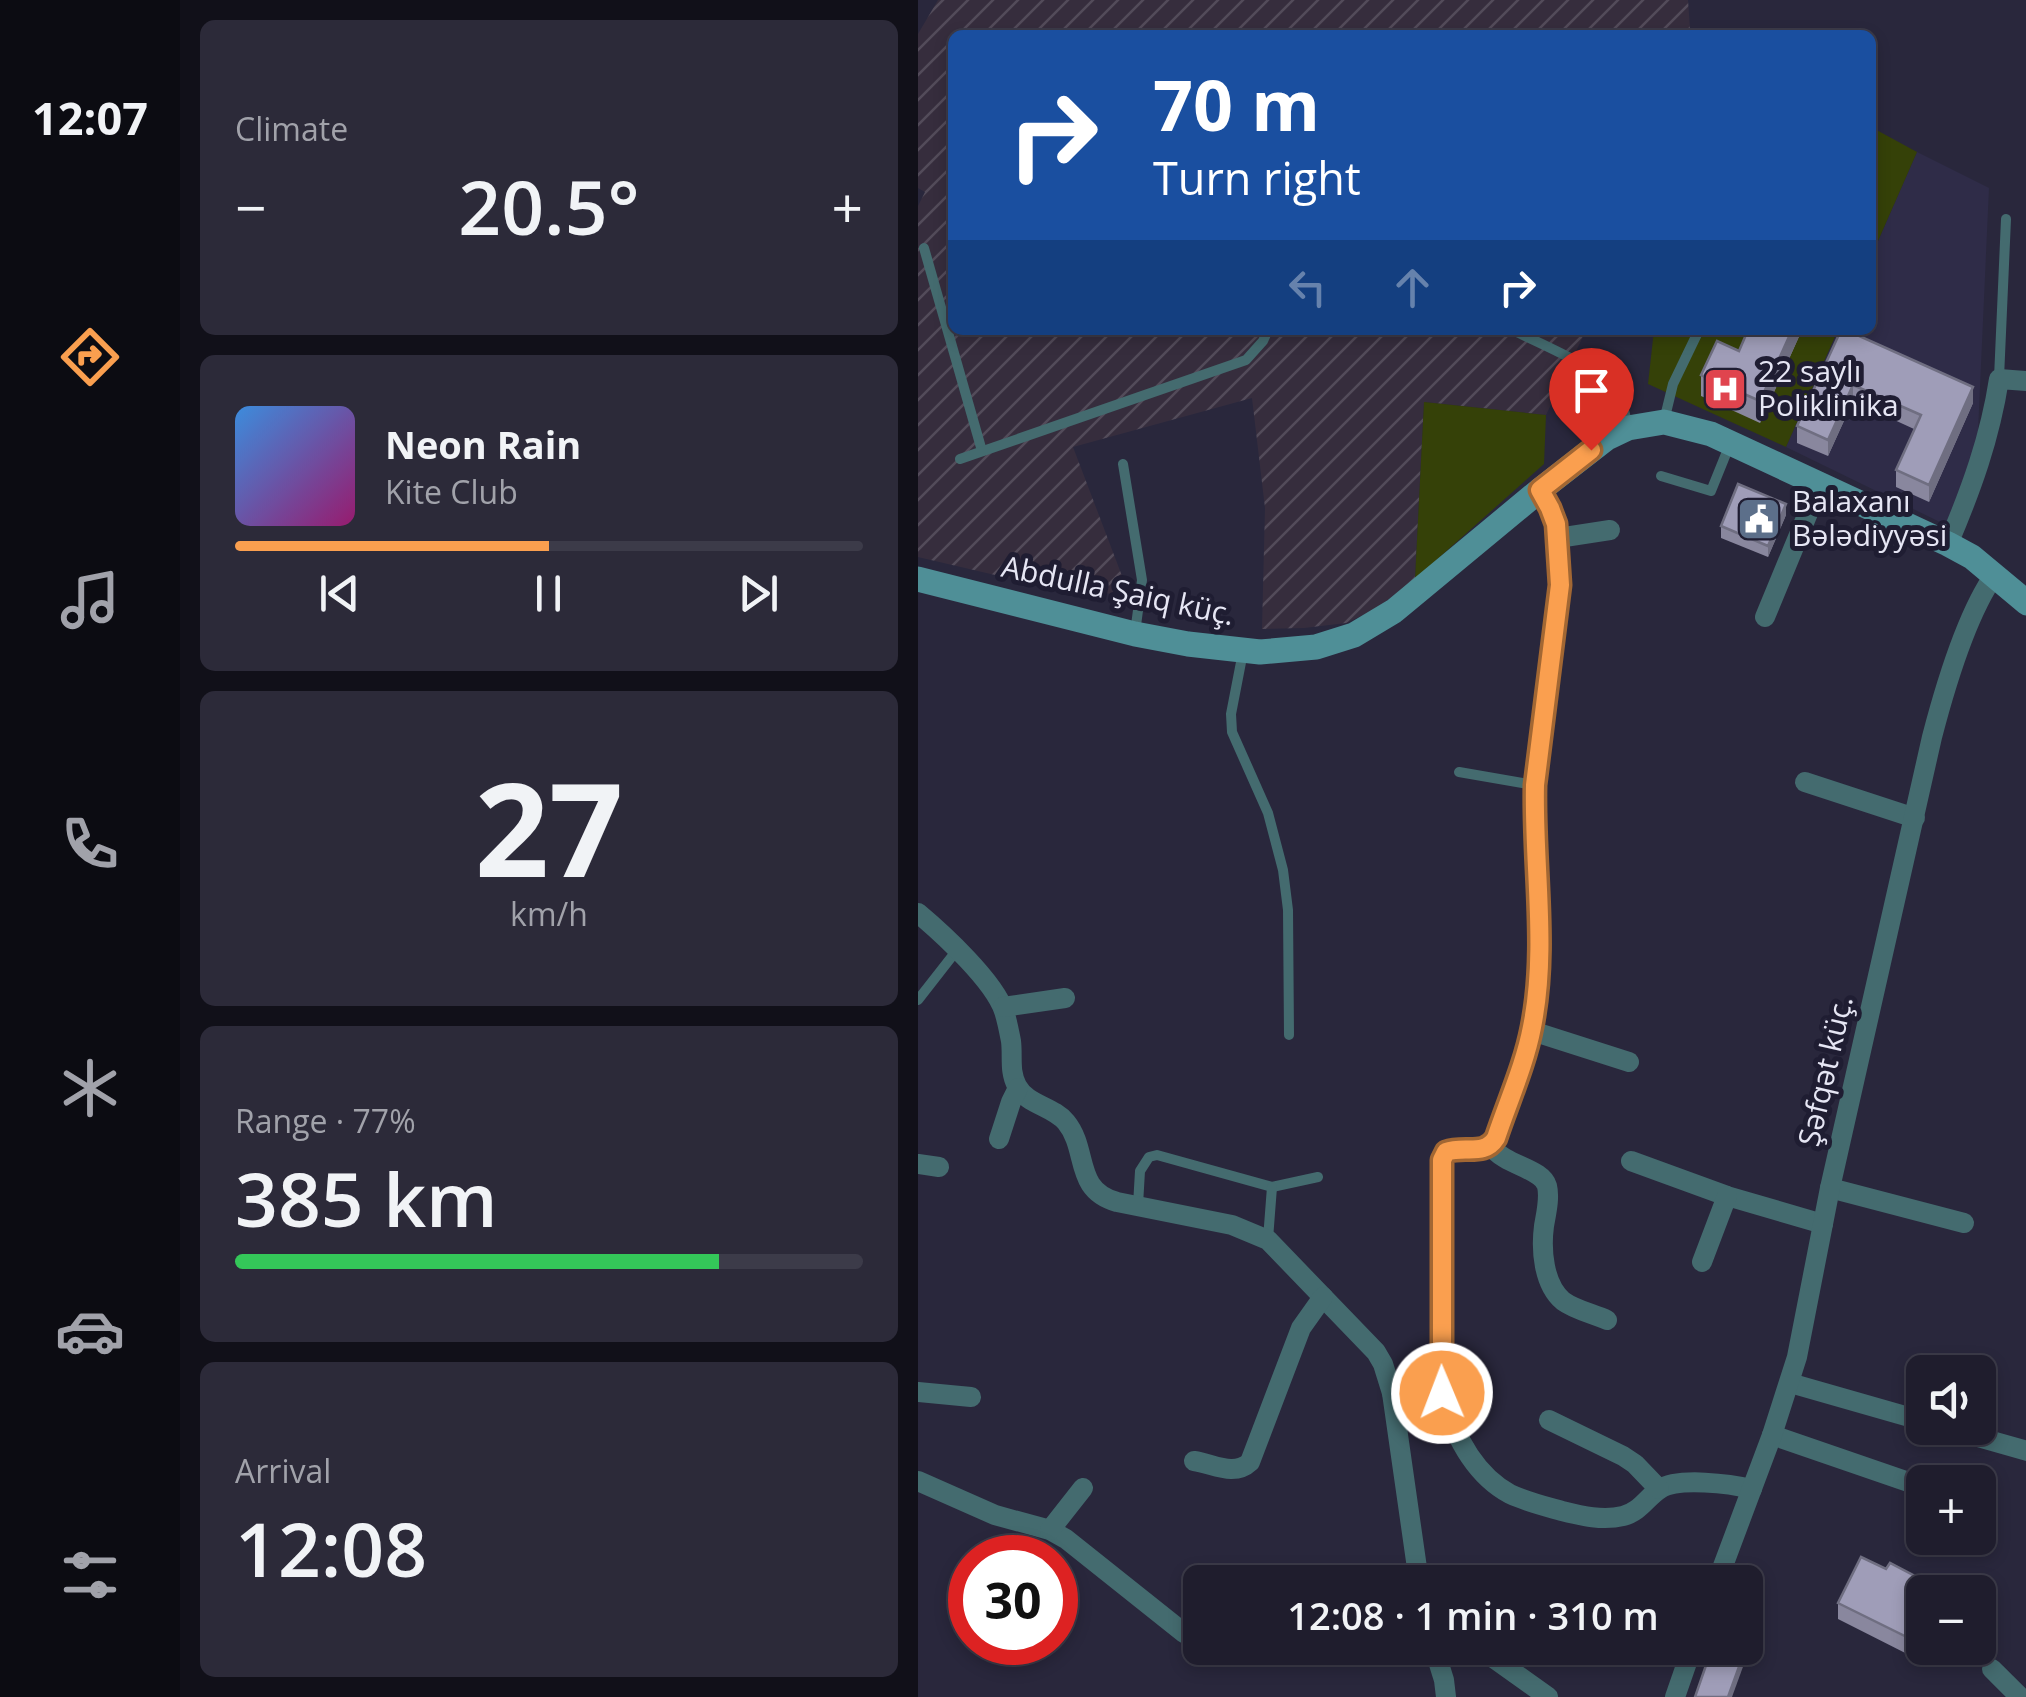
<!DOCTYPE html>
<html lang="en">
<head>
<meta charset="utf-8">
<style>
	:root { --surface:#1f1d2d; --page:#2c2a39; --text:#f1f3f6; --muted:#a1a2aa; --line:#3c3b49; --accent:#fa9f4f }
	body { margin:0; font-family:"Open Sans",sans-serif; background:var(--page); color:var(--text); height:100vh; display:flex; flex-direction:column; font-size:38px; white-space:nowrap }
	* { box-sizing:border-box; margin:0 }
	p { font-size:32px; color:var(--muted) }
	.icon { flex:none; width:55px; height:55px; fill:none; stroke:currentColor; stroke-width:2; stroke-linecap:round; stroke-linejoin:round }
	.map { position:relative; flex:1; overflow:hidden }
	.side { display:flex; flex-direction:column; gap:20px; padding:20px; background:#111019; width:738px }
	.side>* { flex:none }
	.hud { position:absolute; left:30px; top:30px; width:928px; height:305px; border-radius:15px; box-shadow:0 5px 15px #0003,0 0 0 2px var(--line); background:#1a4fa0; color:#fff; overflow:hidden }
	.fabs { position:absolute; left:988px; top:1355px; display:grid; gap:20px }
	.fabs a { display:grid; place-items:center; width:90px; height:90px; border-radius:15px; background:var(--surface); box-shadow:0 5px 15px #0003,0 0 0 2px var(--line); font-size:50px }
	.speed { position:absolute; left:30px; top:1535px; display:flex; gap:20px; font-size:50px; font-weight:700; text-align:center }
	.speed>* { display:grid; place-content:center; width:130px; height:130px; border-radius:50%; background:var(--surface); box-shadow:0 5px 15px #0003,0 0 0 2px var(--line); line-height:1 }
	.speed .limit { border:15px solid #d22; background:#fff; color:#111 }
	.pin { position:absolute; display:grid; place-items:center; width:85px; height:85px; color:#fff; margin:-102px -42px; border-radius:50% 50% 50% 0; rotate:-45deg; box-shadow:0 0 10px #0007 }
	.pin .icon { rotate:45deg }
	.me { position:absolute; width:110px; margin:-55px; rotate:359deg; stroke-linejoin:round; filter:drop-shadow(0 0 8px #0008) }
	.turn { display:flex; align-items:center; gap:35px; height:210px; padding:0 40px; font-size:45px }
	.turn .icon { width:130px; height:130px; stroke-width:2.5 }
	.turn b { display:block; font-size:70px; line-height:85px }
	.lanes { display:flex; align-items:center; height:95px; padding:0 40px; background:#0003; justify-content:center; gap:50px; direction:ltr }
	.lanes .off { opacity:.35 }
	.big { font-size:75px; font-weight:600; line-height:1.1 }
	.side .widget { flex:1; display:flex; flex-direction:column; justify-content:center; gap:15px; min-width:0; padding:0 35px; border-radius:15px; background:var(--page) }
	.side .dial { align-items:center; gap:0 }
	.dial b { font-size:130px; line-height:1 }
	.song { display:flex; align-items:center; gap:30px }
	.cover { width:120px; height:120px; border-radius:15px; background:linear-gradient(135deg,hsl(210 70% 55%),hsl(320 70% 35%)) }
	.played { height:10px; border-radius:5px; background:linear-gradient(90deg,var(--accent) 50%,var(--line) 50%) }
	.keys { display:flex; justify-content:space-around; direction:ltr }
	.heat { display:flex; justify-content:space-between; align-items:center; font-size:55px; direction:ltr }
	.charge { height:15px; border-radius:8px; background:linear-gradient(90deg,#34c759 77%,var(--line) 0) }
	.trip { position:absolute; left:265px; top:1565px; width:580px; height:100px; border-radius:15px; background:var(--surface); box-shadow:0 5px 15px #0003,0 0 0 2px var(--line); font-weight:600; line-height:100px; text-align:center }
	main { display:flex; flex:1; min-height:0 }
	.menu { display:flex; flex-direction:column; width:180px; justify-content:space-around; align-items:center; background:#0c0c12; color:var(--muted) }
	.menu .icon { width:70px; height:70px }
	.menu .active { color:var(--accent) }
	.menu b { font-size:45px; color:var(--text) }
	.map>svg:first-child { display:block }
	.built { fill:#2f2c48 }
	.industrial { fill:url(#industrial-furrows) }
	.green { fill:#354108 }
	.lines { fill:none; stroke-linecap:round; stroke-linejoin:round }
	.lane { stroke:#446b6f; stroke-width:10 }
	.street { stroke:#446b6f; stroke-width:20 }
	.secondary { stroke:#4f8f97; stroke-width:25 }
	.wall { fill:#89879e }
	.shaded-wall { fill:#6f6e81 }
	.building { fill:#9f9db8; stroke:#6f6e81; stroke-width:2.5 }
	.route-casing { stroke:#a26733; stroke-width:25 }
	.route { stroke:#fa9f4f; stroke-width:18 }
	.labels { text-anchor:middle; stroke-width:10; stroke-linejoin:round; paint-order:stroke }
	.poi-label { font-size:30px; fill:#e6e6f4; stroke:#1f1d32; text-anchor:start }
	.street-label { font-size:30px; fill:#e6e6f4; stroke:#1f1d32 }
</style>
</head>
<body>
<main>
<nav class="menu">
<b>12:07</b>
<svg class="icon active" aria-label="directions" viewBox="0 0 24 24"><path d="M12 3l9 9-9 9-9-9zM9 14v-3h6M13 9l2 2-2 2"/></svg>
<svg class="icon" aria-label="music" viewBox="0 0 24 24"><path d="M9 18V5l10-2v13"/><circle cx="6" cy="18" r="3"/><circle cx="16" cy="16" r="3"/></svg>
<svg class="icon" aria-label="phone" viewBox="0 0 24 24"><path d="M5 4h4l2 5-3 2q2 4 5 5l2-3 5 2v4C11 20 4 13 5 4z"/></svg>
<svg class="icon" aria-label="climate" viewBox="0 0 24 24"><path d="M12 3v18M4 7l16 10M4 17L20 7"/></svg>
<svg class="icon" aria-label="car" viewBox="0 0 24 24"><path d="M5 17H2v-5l4-1 3-4h7l3 4 3 1v5h-3M9 17h6M6 11h13"/><circle cx="7" cy="17" r="2"/><circle cx="17" cy="17" r="2"/></svg>
<svg class="icon" aria-label="filters" viewBox="0 0 24 24"><path d="M4 7h16M4 17h16"/><circle cx="9" cy="7" r="2"/><circle cx="15" cy="17" r="2"/></svg>
</nav>
<section class="side">
<div class="widget"><p>Climate</p>
<div class="heat"><a>−</a><b class="big">20.5°</b><a>+</a></div>
</div>
<div class="widget">
<div class="song"><i class="cover"></i><div><b>Neon Rain</b><p>Kite Club</p></div></div>
<div class="played"></div>
<div class="keys"><svg class="icon" aria-label="previous" viewBox="0 0 24 24"><path d="M18 5L8 12l10 7zM5 5v14"/></svg><svg class="icon" aria-label="pause" viewBox="0 0 24 24"><path d="M8 5v14M16 5v14"/></svg><svg class="icon" aria-label="next" viewBox="0 0 24 24"><path d="M6 5l10 7-10 7zM19 5v14"/></svg></div>
</div>
<div class="widget dial"><b>27</b><p>km/h</p></div>
<div class="widget"><p>Range · 77%</p><b class="big">385 km</b><div class="charge"></div></div>
<div class="widget"><p>Arrival</p><b class="big">12:08</b></div>
</section>
<div class="map">
<svg width="1109" height="1697" viewBox="0 0 1109 1697">
	<defs>
		<pattern id="industrial-furrows" width="10" height="10" patternUnits="userSpaceOnUse" patternTransform="scale(2.5)"><rect width="10" height="10" fill="#362d3d"/><path d="M-1 1l2-2M0 10L10 0M9 11l2-2" fill="none" stroke="#534b5a"/></pattern>
	</defs>
	<rect width="100%" height="100%" fill="#29273c"/>
	<polygon class="built" points="999,152 1071,188 1059,454 1028,525 868,447 920,330 952,330 953,257"/>
	<polygon class="industrial" points="20,0 770,0 772,29 772,35 35,35 35,330 668,330 628,415 506,402 497,579 458,609 428,623 386,628 344,629 347,508 334,398 155,447 212,597 77,575 0,557 0,206 7,192 0,188 0,34"/>
	<g class="green">
		<polygon points="953,127 999,152 953,257"/>
		<polygon points="736,330 920,330 868,447 730,384"/>
		<polygon points="506,402 628,415 626,464 497,579"/>
	</g>
	<g class="lines">
		<g class="lane">
			<polyline points="6,248 64,451"/>
			<path d="M595,330C622,344 680,367 697,390C705,400 707,415 710,427"/>
			<polyline points="1081,378 1088,219"/>
			<polyline points="746,421 755,384 781,330"/>
			<polyline points="42,459 328,360 345,341 350,330"/>
			<polyline points="205,464 224,580 217,633"/>
			<polyline points="743,476 793,491 812,444"/>
			<polyline points="325,652 313,714 314,732 350,813 365,870 370,910 371,1035"/>
			<polyline points="541,772 616,785"/>
			<polyline points="0,1000 39,950"/>
			<polyline points="220,1205 222,1171 231,1157 239,1155 354,1187 400,1177"/>
			<polyline points="350,1239 354,1187"/>
		</g>
		<g class="street">
			<path d="M622,490L632,508L638,523L642,585L617,785L622,943L621,977L614,1031L578,1138C566,1157 546,1145 528,1152L524,1161V1393C535,1432 555,1474 592,1494C609,1502 626,1506 644,1511C664,1516 685,1521 705,1516C722,1512 729,1497 742,1489C760,1477 813,1484 834,1489"/>
			<polyline points="640,538 692,530"/>
			<path d="M1030,544C1053,490 1072,438 1081,379L1109,381"/>
			<polyline points="847,617 902,484"/>
			<polyline points="887,782 997,818"/>
			<path d="M0,913C25,934 76,981 86,1011C89,1020 91,1031 93,1041C95,1057 91,1071 99,1086C109,1105 135,1106 148,1122C171,1150 155,1190 199,1202L314,1225L350,1240L458,1352L465,1364L474,1393L501,1582"/>
			<polyline points="85,1007 147,998"/>
			<polyline points="614,1031 711,1062"/>
			<polyline points="81,1139 93,1102 100,1088"/>
			<path d="M573,1146C587,1166 624,1168 629,1186C632,1198 628,1214 626,1226C623,1249 625,1284 645,1301C657,1310 676,1314 689,1320"/>
			<polyline points="713,1161 809,1196 905,1224"/>
			<polyline points="0,1164 21,1167"/>
			<polyline points="912,1188 1046,1223"/>
			<polyline points="784,1262 809,1196"/>
			<polyline points="872,1383 1005,1421"/>
			<polyline points="0,1392 53,1397"/>
			<polyline points="474,1393 524,1393"/>
			<polyline points="631,1420 705,1456 717,1464 741,1489"/>
			<polyline points="1028,1428 1109,1451"/>
			<polyline points="854,1435 1005,1487"/>
			<path d="M276,1461C296,1464 316,1477 332,1462L383,1328L405,1297"/>
			<polyline points="0,1481 77,1515 132,1530 148,1539 266,1633"/>
			<polyline points="132,1530 165,1488"/>
			<path d="M799,1582L854,1435L879,1357L912,1188L1014,737C1027,687 1048,615 1077,574"/>
			<polyline points="516,1648 526,1680 528,1697"/>
			<polyline points="554,1648 577,1659 630,1697"/>
			<polyline points="1074,1669 1102,1697"/>
			<polyline points="757,1697 774,1648"/>
		</g>
		<polyline class="secondary" points="0,579 217,634 270,644 342,652 398,647 436,635 476,611 622,490 689,438 710,428 746,422 793,434 1030,544 1054,557 1109,603"/>
	</g>
	<g class="wall">
		<polygon points="830,330 884,330 842,423 783,396 783,375 821,351"/>
		<polygon points="923,330 1055,403 1011,502 978,487 978,470 996,429 935,401 910,456 879,443 879,426"/>
		<polygon points="868,515 850,557 803,538 803,526"/>
		<polygon points="943,1557 968,1569 972,1563 1016,1586 1016,1592 1005,1592 1005,1648 1018,1648 1009,1664 920,1619 920,1603"/>
	</g>
	<g class="shaded-wall">
		<polygon points="874,330 884,330 842,423 842,401"/>
		<polygon points="935,385 935,401 910,456 910,440"/>
		<polygon points="1055,387 1055,403 1011,502 1011,485"/>
		<polygon points="868,504 868,515 850,557 850,546"/>
		<polygon points="838,1620 838,1631 814,1697 810,1697"/>
		<polygon points="1009,1648 1018,1648 1009,1664"/>
	</g>
	<g class="building">
		<polygon points="830,330 874,330 842,401 783,375 799,341 821,351"/>
		<polygon points="923,330 928,330 1055,387 1011,485 978,470 1003,415 935,385 910,440 879,426"/>
		<polygon points="820,484 868,504 850,546 803,526"/>
		<polygon points="943,1557 968,1569 972,1563 1016,1586 1013,1592 1005,1592 1005,1645 920,1603"/>
		<polygon points="828,1616 838,1620 810,1697 777,1697 794,1648 828,1648"/>
	</g>
	<g class="lines">
		<g class="route-casing">
			<path id="route" d="M524,1393V1160L528,1152C547,1145 566,1157 578,1138C590,1102 607,1064 614,1027C630,947 615,866 617,785L642,585L638,524L632,508L622,490L673,450"/>
		</g>
		<use href="#route" class="route"/>
	</g>
	<defs>
		<g id="hospital-square" transform="scale(2.25)"><rect x="-9" y="-9" width="18" height="18" rx="4" fill="#e0444e" stroke="#1f1d32"/><path d="M-5-5h3v3.5h4V-5h3V5h-3V1.5h-4V5h-3Z" fill="#fff"/></g>
		<g id="civic-square" transform="scale(2.25)"><rect x="-9" y="-9" width="18" height="18" rx="4" fill="#5c6f8a" stroke="#1f1d32"/><path d="M-.6-6.5H3V-4.5H.6V-3L4-1V1h2V6H-6V1h2V-1L-.6-3ZM-1.2 2.5V6h2.4V2.5Z" fill="#fff"/></g>
	</defs>
	<g fill-rule="evenodd">
		<use href="#hospital-square" x="807" y="389"/>
		<use href="#civic-square" x="841" y="519"/>
	</g>
	<g class="labels">
		<g class="poi-label">
			<text x="840" y="382">22 saylı<tspan x="840" dy="34">Poliklinika</tspan></text>
			<text x="874" y="512">Balaxanı<tspan x="874" dy="34">Bələdiyyəsi</tspan></text>
		</g>
		<g class="street-label">
			<text transform="translate(200 591) rotate(12)" y="10">Abdulla Şaiq küç.</text>
			<text transform="translate(908 1071) rotate(-77)" y="10">Şəfqət küç.</text>
		</g>
	</g>
</svg>
<div class="fabs">
<a><svg class="icon" aria-label="sound" viewBox="0 0 24 24"><path d="M4 9h4l5-4v14l-5-4H4zM17 9q2 3 0 6"/></svg></a>
<a>+</a>
<a>−</a>
</div>
<div class="speed"><div class="limit">30</div></div>
<div class="pin" style="left:673px;top:450px;background:#d93025"><svg class="icon" aria-label="arrive" viewBox="0 0 24 24"><path d="M6 21V4h12l-3 4 3 4H6"/></svg></div>
<svg class="me" style="left:524px;top:1393px" viewBox="-20 -20 40 40"><circle r="17" fill="#fa9f4f" stroke="#fff" stroke-width="3"/><path d="M0-11L8 9 0 5-8 9z" fill="#fff"/></svg>
<div class="trip">12:08 · 1 min · 310 m</div>
<div class="hud">
<div class="turn"><svg class="icon" aria-label="right" viewBox="0 0 24 24"><path d="M7 20v-9h11M14 6l5 5-5 5"/></svg><div><b>70 m</b>Turn right</div></div>
<div class="lanes"><svg class="icon off" aria-label="left" viewBox="0 0 24 24"><path d="M17 20v-9H6M10 6l-5 5 5 5"/></svg><svg class="icon off" aria-label="ahead" viewBox="0 0 24 24"><path d="M12 20V5M6 11l6-6 6 6"/></svg><svg class="icon" aria-label="right" viewBox="0 0 24 24"><path d="M7 20v-9h11M14 6l5 5-5 5"/></svg></div>
</div>
</div>
</main>
</body>
</html>
